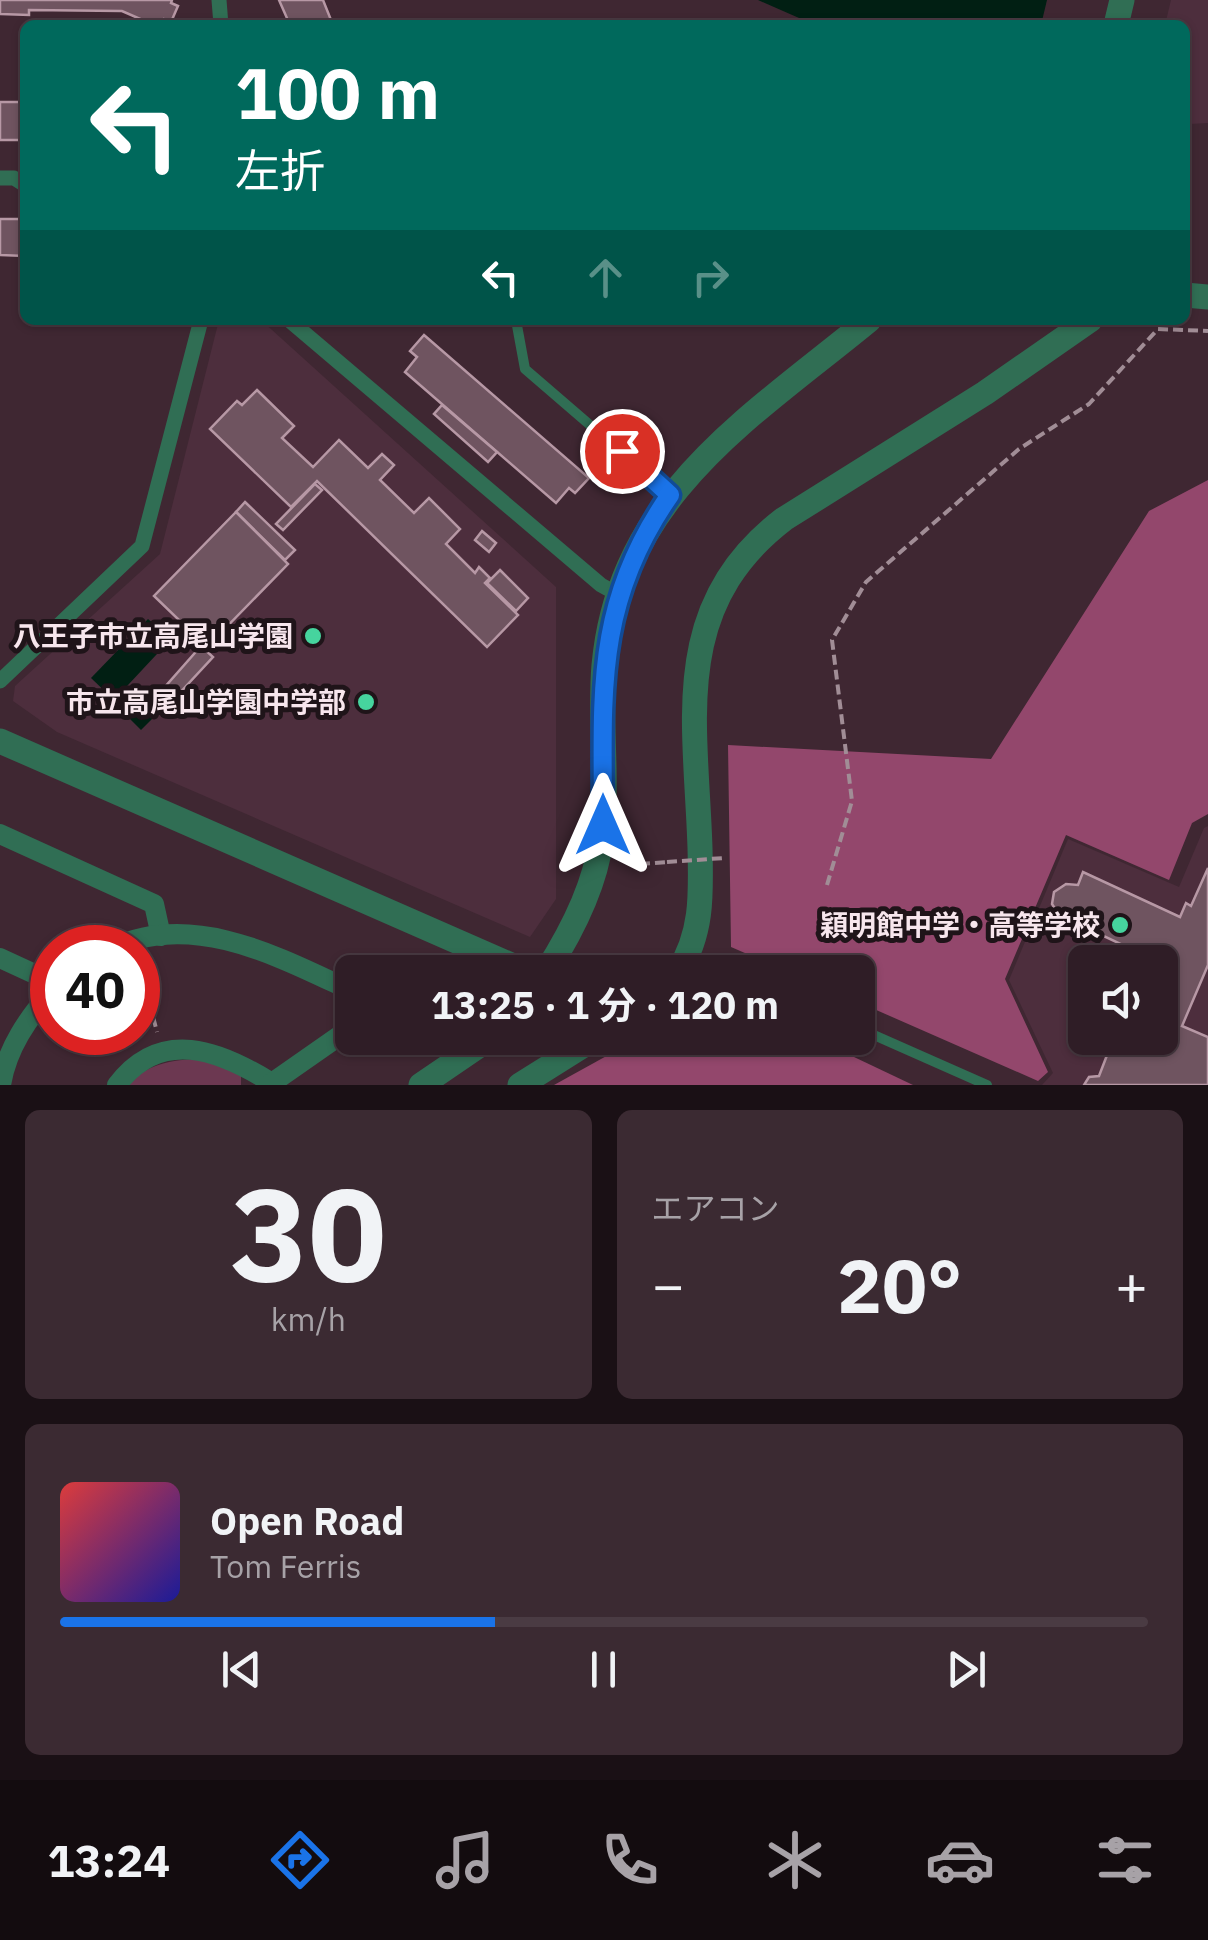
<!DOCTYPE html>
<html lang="ja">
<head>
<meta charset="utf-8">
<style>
	:root { --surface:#2f1d26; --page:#3b2a32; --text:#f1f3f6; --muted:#a7a2a7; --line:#4a3b43; --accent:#1a73e8 }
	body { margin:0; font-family:"IBM Plex Sans","Noto Sans JP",sans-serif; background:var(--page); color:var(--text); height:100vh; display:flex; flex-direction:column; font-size:38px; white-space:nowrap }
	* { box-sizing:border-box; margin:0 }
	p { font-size:32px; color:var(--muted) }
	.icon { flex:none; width:55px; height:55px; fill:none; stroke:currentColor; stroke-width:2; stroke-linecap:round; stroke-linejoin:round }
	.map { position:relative; height:1085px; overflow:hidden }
	.panel { display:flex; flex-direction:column; gap:25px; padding:25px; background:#1a1015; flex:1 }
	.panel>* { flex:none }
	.hud { position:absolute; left:20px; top:20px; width:1170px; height:305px; border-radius:15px; box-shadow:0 2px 8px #0004,0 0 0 2px var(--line); background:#00695c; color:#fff; overflow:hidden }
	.tools { position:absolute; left:1068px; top:945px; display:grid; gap:20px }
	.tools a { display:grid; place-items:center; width:110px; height:110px; border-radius:15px; background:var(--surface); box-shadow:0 2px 8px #0004,0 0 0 2px var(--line); font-size:50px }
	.speed { position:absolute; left:30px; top:925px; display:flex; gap:20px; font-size:50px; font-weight:700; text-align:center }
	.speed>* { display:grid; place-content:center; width:130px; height:130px; border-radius:50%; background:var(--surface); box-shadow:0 2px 8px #0004,0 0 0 2px var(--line); line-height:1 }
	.speed .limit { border:15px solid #d22; background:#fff; color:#111 }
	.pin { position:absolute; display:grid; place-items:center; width:85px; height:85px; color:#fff; margin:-42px; border:5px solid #fff; border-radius:50%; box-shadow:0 2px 10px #0007 }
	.me { position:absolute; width:110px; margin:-55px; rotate:0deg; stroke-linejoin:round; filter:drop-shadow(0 0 8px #0008) }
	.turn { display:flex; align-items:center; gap:35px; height:210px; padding:0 50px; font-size:45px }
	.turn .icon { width:130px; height:130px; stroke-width:2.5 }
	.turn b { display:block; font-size:70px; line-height:85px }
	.lanes { display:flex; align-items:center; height:95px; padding:0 50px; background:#0003; justify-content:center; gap:50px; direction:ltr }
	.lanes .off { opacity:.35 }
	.big { font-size:75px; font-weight:700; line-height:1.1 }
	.panel .widget { flex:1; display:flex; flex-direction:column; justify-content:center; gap:15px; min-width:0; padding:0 35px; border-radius:15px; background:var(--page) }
	.panel .dial { align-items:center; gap:0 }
	.dial b { font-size:130px; line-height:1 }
	.song { display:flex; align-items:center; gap:30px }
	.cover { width:120px; height:120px; border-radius:15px; background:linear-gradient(135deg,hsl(0 70% 55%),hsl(240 70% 35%)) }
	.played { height:10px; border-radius:5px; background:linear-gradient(90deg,var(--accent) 40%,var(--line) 40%) }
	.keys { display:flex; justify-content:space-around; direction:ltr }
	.heat { display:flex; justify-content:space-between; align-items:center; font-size:55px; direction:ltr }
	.panel .tiles { flex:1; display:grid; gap:25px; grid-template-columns:1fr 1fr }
	.widget:last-child { grid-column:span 2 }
	.trip { position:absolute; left:335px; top:955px; width:540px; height:100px; border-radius:15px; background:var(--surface); box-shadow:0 2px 8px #0004,0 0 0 2px var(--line); font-weight:700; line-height:100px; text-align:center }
	.menu { display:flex; height:160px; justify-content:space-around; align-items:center; background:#130c0f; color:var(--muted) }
	.menu .icon { width:70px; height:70px }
	.menu .on { color:var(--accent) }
	.menu b { font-size:45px; color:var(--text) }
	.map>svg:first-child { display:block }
	.built { fill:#4d2e3d; fill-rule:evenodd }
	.green { fill:#6c3851 }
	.forest { fill:#93476c }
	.water { fill:#011f13 }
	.building { fill:#6f5460; stroke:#b798a5; stroke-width:2.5 }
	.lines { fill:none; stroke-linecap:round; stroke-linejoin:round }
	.path { stroke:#a18d96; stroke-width:4; stroke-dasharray:10 5; stroke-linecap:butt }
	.service { stroke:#306e54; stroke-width:10 }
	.pedestrian { stroke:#306e54; stroke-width:15 }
	.minor { stroke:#306e54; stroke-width:20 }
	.tertiary { stroke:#306e54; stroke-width:25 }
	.path-bridge { stroke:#a18d96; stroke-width:4; stroke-dasharray:10 5; stroke-linecap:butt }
	.route-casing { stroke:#114b97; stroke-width:25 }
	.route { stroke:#1a73e8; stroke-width:18 }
	.poi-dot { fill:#46d49e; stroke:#1f1419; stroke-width:4 }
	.labels { text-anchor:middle; stroke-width:10; stroke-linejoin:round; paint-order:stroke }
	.poi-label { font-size:28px; font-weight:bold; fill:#f7e6ed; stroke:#1f1419; text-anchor:end }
</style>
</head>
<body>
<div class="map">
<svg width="1208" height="1085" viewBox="0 0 1208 1085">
	<rect width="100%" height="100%" fill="#3f2732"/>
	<g class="built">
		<polygon points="1171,0 1208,0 1208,123 1190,124 1185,118 1185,25 1165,25"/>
		<polygon points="219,320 261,320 556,587 556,899 530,937 57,732 13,701 15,686 160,554"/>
		<path d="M1208,826V1085H1042L1053,1073L1009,980L1068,839L1179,887L1204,828ZM1085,962H1160V1038H1085Z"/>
	</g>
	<path class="green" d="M206,1058L241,1073V1085H129C148,1061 178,1060 206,1058Z"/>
	<g class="forest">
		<polygon points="1208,480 1208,814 1192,823 1169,880 1066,835 1005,979 1048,1072 1038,1081 858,1002 858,972 789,972 731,947 728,745 991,759 1149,511"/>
		<polygon points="639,1038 814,1038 913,1085 554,1085"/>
	</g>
	<g class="water">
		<polygon points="758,0 1047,0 1041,25 815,25"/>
		<polygon points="148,619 171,639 114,700 91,678"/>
		<polygon points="151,691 166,705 141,730 127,716"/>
	</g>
	<g class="building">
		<polygon points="0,0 172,0 171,3 178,6 171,22 164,19 161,25 154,25 122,11 29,10 29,15 0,14"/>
		<polygon points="279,0 323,0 333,25 290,25"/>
		<rect x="0" y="102" width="25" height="38"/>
		<polygon points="0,219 25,219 25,256 0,255"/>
		<polygon points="424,335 589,478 575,493 569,488 556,503 405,372 417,357 410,351"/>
		<polygon points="257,390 294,426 282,438 313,467 339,440 368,468 382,454 394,465 380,480 414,513 429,498 460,529 446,544 475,573 479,567 490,578 485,583 518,615 487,647 317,481 291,507 210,429 237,401 242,405"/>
		<polygon points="442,405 497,452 488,462 434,414"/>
		<polygon points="315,484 322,490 283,530 276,524"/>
		<polygon points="245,502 295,550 285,560 236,512"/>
		<polygon points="236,512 288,564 207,647 154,596"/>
		<polygon points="482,531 496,543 489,552 475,540"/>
		<polygon points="500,570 528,598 516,611 487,583"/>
		<polygon points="201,646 213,657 175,698 164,688"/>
		<polygon points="1208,868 1208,965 1182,1026 1208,1037 1208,1085 1084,1085 1089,1077 1099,1076 1109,1050 1097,1044 1100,1038 1160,1038 1160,962 1138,962 1142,954 1059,915 1052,904 1054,892 1066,884 1078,885 1083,872 1180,917 1186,903 1191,906"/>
	</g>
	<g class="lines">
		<g class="path">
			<polyline points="640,864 667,862"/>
			<polyline points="827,885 852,801 832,640 866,582 1019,449 1089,404 1158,329 1208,331"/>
			<polyline points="138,959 157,1032"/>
		</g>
		<g class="service">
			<polyline points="516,320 525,369 670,494"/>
			<polyline points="689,955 730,972"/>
			<polyline points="858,1028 987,1085"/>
		</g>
		<g class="pedestrian">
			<polyline points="219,0 221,25"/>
			<polyline points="0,178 14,178 25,185"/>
			<polyline points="289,320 601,585 619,595"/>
			<polyline points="0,681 142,546 201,320"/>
		</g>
		<g class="minor">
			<polyline points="0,834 154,904 161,936"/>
			<path d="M113,948C193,910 281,958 352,991"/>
			<polyline points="0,958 52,982"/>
			<path d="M1,1085C7,1048 28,1018 52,991"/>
			<path d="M117,1085C161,1027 219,1050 272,1083"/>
			<polyline points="269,1085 352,1027"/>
		</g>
		<g class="tertiary">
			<polyline points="1116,25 1122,0"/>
			<polyline points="1185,295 1208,297"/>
			<polyline points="0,741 527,972"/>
			<path d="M546,972C571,933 595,887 601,840C609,782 599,722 604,665C620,495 750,418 869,320"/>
			<path d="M678,972C703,933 701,893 700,848C696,721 669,607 784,519L985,393L1090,320"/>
			<polyline points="421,1085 490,1038"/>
			<polyline points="520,1085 595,1038"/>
		</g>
		<polyline class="path-bridge" points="667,862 724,858"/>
	</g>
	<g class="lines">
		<g class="route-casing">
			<path id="route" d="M603,825C603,697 593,605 670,495L622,451"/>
		</g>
		<use href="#route" class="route"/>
	</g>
	<g class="poi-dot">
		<circle cx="313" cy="636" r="10"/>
		<circle cx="366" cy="702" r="10"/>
		<circle cx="1120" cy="925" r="10"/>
	</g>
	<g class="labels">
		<g class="poi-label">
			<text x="293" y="646">八王子市立高尾山学園</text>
			<text x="346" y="712">市立高尾山学園中学部</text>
			<text x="1100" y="935">穎明館中学・高等学校</text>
		</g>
	</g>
</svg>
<div class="tools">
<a><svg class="icon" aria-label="sound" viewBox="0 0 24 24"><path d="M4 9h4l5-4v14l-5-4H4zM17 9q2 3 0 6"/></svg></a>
</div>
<div class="speed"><div class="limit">40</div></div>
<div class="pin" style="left:622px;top:451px;background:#d93025"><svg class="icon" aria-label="arrive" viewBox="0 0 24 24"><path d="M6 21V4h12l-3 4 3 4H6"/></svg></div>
<svg class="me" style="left:603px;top:825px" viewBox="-20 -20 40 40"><path d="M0-17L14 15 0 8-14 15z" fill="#1a73e8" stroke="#fff" stroke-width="4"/></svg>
<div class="trip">13:25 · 1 分 · 120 m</div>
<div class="hud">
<div class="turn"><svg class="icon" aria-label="left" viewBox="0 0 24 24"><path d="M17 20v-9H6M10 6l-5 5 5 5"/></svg><div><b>100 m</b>左折</div></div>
<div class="lanes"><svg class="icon" aria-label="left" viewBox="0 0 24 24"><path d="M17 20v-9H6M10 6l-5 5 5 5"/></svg><svg class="icon off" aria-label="ahead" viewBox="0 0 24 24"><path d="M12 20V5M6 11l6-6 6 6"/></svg><svg class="icon off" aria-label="right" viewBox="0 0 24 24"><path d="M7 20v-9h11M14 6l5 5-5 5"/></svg></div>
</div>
</div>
<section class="panel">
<div class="tiles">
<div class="widget dial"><b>30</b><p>km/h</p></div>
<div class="widget"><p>エアコン</p>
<div class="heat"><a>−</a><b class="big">20°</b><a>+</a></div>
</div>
<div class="widget">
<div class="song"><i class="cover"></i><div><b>Open Road</b><p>Tom Ferris</p></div></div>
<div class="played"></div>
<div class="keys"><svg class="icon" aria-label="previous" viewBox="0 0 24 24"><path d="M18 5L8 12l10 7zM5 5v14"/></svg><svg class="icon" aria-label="pause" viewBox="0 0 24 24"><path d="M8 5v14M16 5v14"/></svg><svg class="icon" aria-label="next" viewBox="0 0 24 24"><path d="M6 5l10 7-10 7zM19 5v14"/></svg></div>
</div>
</div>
</section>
<nav class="menu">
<b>13:24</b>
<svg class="icon on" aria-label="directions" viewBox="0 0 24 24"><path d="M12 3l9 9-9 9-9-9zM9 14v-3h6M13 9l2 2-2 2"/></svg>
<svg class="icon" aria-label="music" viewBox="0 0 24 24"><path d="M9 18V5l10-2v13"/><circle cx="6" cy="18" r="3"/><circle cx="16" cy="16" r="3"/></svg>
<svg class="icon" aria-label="phone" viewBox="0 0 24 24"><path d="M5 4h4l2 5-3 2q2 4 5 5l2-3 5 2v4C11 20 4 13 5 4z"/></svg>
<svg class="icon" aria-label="climate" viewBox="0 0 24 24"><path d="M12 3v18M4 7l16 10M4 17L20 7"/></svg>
<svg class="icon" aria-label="car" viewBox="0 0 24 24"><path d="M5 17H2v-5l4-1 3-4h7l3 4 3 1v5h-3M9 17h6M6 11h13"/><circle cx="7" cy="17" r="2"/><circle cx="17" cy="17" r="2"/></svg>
<svg class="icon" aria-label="filters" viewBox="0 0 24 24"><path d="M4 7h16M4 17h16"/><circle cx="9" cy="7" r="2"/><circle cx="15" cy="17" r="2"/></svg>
</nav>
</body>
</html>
